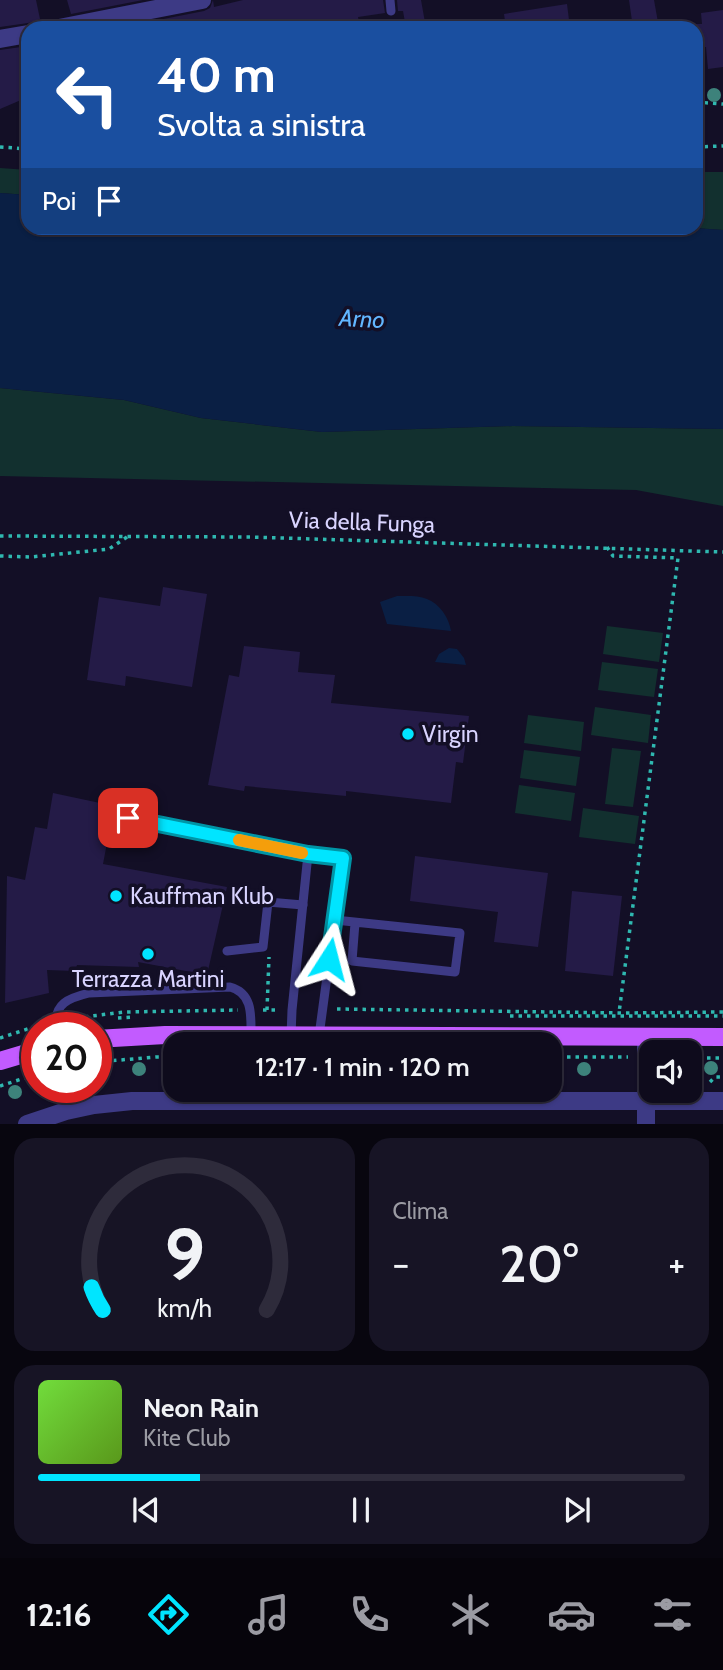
<!DOCTYPE html>
<html lang="it">
<head>
<meta charset="utf-8">
<style>
	:root { --surface:#0e0b1c; --page:#171425; --text:#f1f3f6; --muted:#9b9ba3; --line:#2e2b3b; --accent:#00e5ff }
	body { margin:0; font-family:Cabin,sans-serif; background:var(--page); color:var(--text); height:100vh; display:flex; flex-direction:column; font-size:26px; white-space:nowrap }
	* { box-sizing:border-box; margin:0 }
	p { font-size:23px; color:var(--muted) }
	.icon { flex:none; width:38px; height:38px; fill:none; stroke:currentColor; stroke-width:2; stroke-linecap:round; stroke-linejoin:round }
	.map { position:relative; height:1124px; overflow:hidden }
	.drawer { display:flex; flex-direction:column; gap:14px; padding:14px; background:#08060f; flex:1 }
	.drawer>* { flex:none }
	.top-card { position:absolute; left:21px; top:21px; width:682px; height:214px; border-radius:21px; box-shadow:0 2px 5px #0004,0 0 0 2px var(--line); background:#1a4fa0; color:#fff; overflow:hidden }
	.tools { position:absolute; left:639px; top:1040px; display:grid; gap:14px }
	.tools a { display:grid; place-items:center; width:63px; height:63px; border-radius:14px; background:var(--surface); box-shadow:0 2px 5px #0004,0 0 0 2px var(--line); font-size:35px }
	.speed { position:absolute; left:21px; top:1012px; display:flex; gap:14px; font-size:35px; font-weight:700; text-align:center }
	.speed>* { display:grid; place-content:center; width:91px; height:91px; border-radius:50%; background:var(--surface); box-shadow:0 2px 5px #0004,0 0 0 2px var(--line); line-height:1 }
	.speed .limit { border:10px solid #d22; background:#fff; color:#111 }
	.pin { position:absolute; display:grid; place-items:center; width:60px; height:60px; color:#fff; margin:-30px; border-radius:14px; box-shadow:0 4px 10px #0006 }
	.me { position:absolute; width:77px; margin:-38px; rotate:9deg; stroke-linejoin:round; filter:drop-shadow(0 0 5px #0008) }
	.turn { display:flex; align-items:center; gap:24px; height:147px; padding:0 21px; font-size:32px }
	.turn .icon { width:91px; height:91px; stroke-width:2.5 }
	.turn b { display:block; font-size:49px; line-height:60px }
	.then { display:flex; align-items:center; height:66px; padding:0 21px; background:#0003; gap:14px; font-size:26px }
	.big { font-size:52px; font-weight:600; line-height:1.1 }
	.drawer .widget { flex:1; display:flex; flex-direction:column; justify-content:center; gap:10px; min-width:0; padding:0 24px; border-radius:21px; background:var(--page) }
	.drawer .dial { align-items:center; gap:0 }
	.dial svg { height:182px; overflow:visible; fill:none; stroke:var(--line); stroke-width:7; stroke-linecap:round; text-anchor:middle }
	.dial text { fill:var(--text); stroke:none }
	.song { display:flex; align-items:center; gap:21px }
	.cover { width:84px; height:84px; border-radius:10px; background:linear-gradient(135deg,hsl(100 70% 55%),hsl(90 70% 35%)) }
	.played { height:7px; border-radius:4px; background:linear-gradient(90deg,var(--accent) 25%,var(--line) 25%) }
	.keys { display:flex; justify-content:space-around; direction:ltr }
	.heat { display:flex; justify-content:space-between; align-items:center; font-size:38px; direction:ltr }
	.drawer .tiles { flex:1; display:grid; gap:14px; grid-template-columns:1fr 1fr }
	.widget:last-child { grid-column:span 2 }
	.trip { position:absolute; left:163px; top:1032px; width:399px; height:70px; border-radius:21px; background:var(--surface); box-shadow:0 2px 5px #0004,0 0 0 2px var(--line); font-weight:600; line-height:70px; text-align:center }
	.dock { display:flex; height:112px; justify-content:space-around; align-items:center; background:#06040b; color:var(--muted) }
	.dock .icon { width:49px; height:49px }
	.dock .active { color:var(--accent) }
	.dock b { font-size:32px; color:var(--text) }
	.map>svg:first-child { display:block }
	.green { fill:#12302f }
	.water { fill:#0a1f44 }
	.building { fill:#241b47 }
	.lines { fill:none; stroke-linecap:round; stroke-linejoin:round }
	.path { stroke:#2fb8b0; stroke-width:3.5; stroke-dasharray:3.5 5; stroke-linecap:butt }
	.lane { stroke:#3d3a85; stroke-width:9 }
	.street { stroke:#3d3a85; stroke-width:18 }
	.primary { stroke:#c25bff; stroke-width:18 }
	.tree { fill:#3d827b }
	.route-casing { stroke:#0095a6; stroke-width:18 }
	.route { stroke:#00e5ff; stroke-width:12 }
	.slow { stroke:#f59e0b; stroke-width:12 }
	.poi-dot { fill:#00e5ff; stroke:#130f26; stroke-width:2.5 }
	.labels { text-anchor:middle; stroke-width:7; stroke-linejoin:round; paint-order:stroke }
	.street-label { font-size:23px; fill:#d9d4ff; stroke:#130f26 }
	.poi-label { font-size:23px; fill:#d9d4ff; stroke:#130f26; text-anchor:start }
	.water-label { font-size:24px; font-style:italic; fill:#62b6ff; stroke:#130f26 }
</style>
</head>
<body>
<div class="map">
<svg width="723" height="1124" viewBox="0 0 723 1124">
	<rect width="100%" height="100%" fill="#130f26"/>
	<g class="green">
		<polygon points="0,168 28,170 28,195 0,193"/>
		<polygon points="697,172 723,172 723,230 694,228 696,228"/>
		<polygon points="0,388 124,400 201,418 322,432 513,426 723,429 723,506 636,490 0,476"/>
		<polygon points="607,626 663,633 659,662 603,654"/>
		<polygon points="602,662 658,669 654,697 598,690"/>
		<polygon points="595,707 651,715 648,743 591,735"/>
		<polygon points="528,715 584,722 581,751 524,743"/>
		<polygon points="612,748 641,751 633,807 605,804"/>
		<polygon points="524,750 580,757 576,786 520,778"/>
		<polygon points="519,785 575,793 571,821 515,813"/>
		<polygon points="583,808 639,816 635,844 579,837"/>
	</g>
	<g class="water">
		<polygon points="0,193 28,195 28,228 694,228 723,230 723,429 513,426 322,432 201,418 124,400 0,388"/>
		<path d="M397,596C406,596 418,595 427,599C440,604 449,618 451,631L387,624L380,602Z"/>
		<polygon points="449,648 457,649 464,658 466,665 435,662 439,654"/>
	</g>
	<g class="building">
		<polygon points="0,0 36,0 40,19 28,23 0,27"/>
		<polygon points="67,0 143,0 71,14"/>
		<polygon points="213,0 214,7 243,0 383,0 385,13 358,17 359,22 336,25 335,20 288,28 118,28 204,11 210,8"/>
		<polygon points="397,0 421,0 426,28 406,28 403,11 398,11"/>
		<polygon points="629,0 654,0 659,28 633,28"/>
		<polygon points="567,4 570,28 506,28 504,14"/>
		<polygon points="723,10 723,67 708,69 706,47 699,48 696,24 702,24 701,13"/>
		<polygon points="28,46 28,97 0,109 0,50"/>
		<polygon points="163,587 207,594 192,687 126,676 125,686 87,680 99,597 160,606"/>
		<polygon points="244,646 300,652 298,672 335,675 331,703 469,716 463,763 456,762 451,803 346,791 346,796 245,786 244,791 208,785 229,675 239,677"/>
		<polygon points="53,793 114,806 103,864 227,887 207,975 138,962 139,967 77,965 75,971 47,970 49,993 5,1003 7,876 25,880 35,827 47,829"/>
		<polygon points="415,856 548,873 538,947 494,942 498,912 410,901"/>
		<polygon points="572,891 622,896 613,976 565,971"/>
	</g>
	<g class="lines">
		<g class="path">
			<polyline points="696,102 723,104"/>
			<polyline points="0,147 28,149"/>
			<polyline points="696,147 723,146"/>
			<polyline points="0,536 250,537 723,552"/>
			<polyline points="607,547 613,556 678,558 619,1013"/>
			<polyline points="0,556 31,557 109,549 127,537"/>
			<polyline points="337,1009 625,1013 723,1012"/>
			<polyline points="263,1010 280,1010"/>
			<polyline points="267,1010 269,957"/>
			<polyline points="510,1016 723,1016"/>
			<polyline points="118,1018 135,1017"/>
			<polyline points="68,1019 124,1012 238,1010"/>
			<polyline points="69,1023 90,1021"/>
			<polyline points="0,1038 43,1024"/>
			<polyline points="550,1057 628,1057"/>
			<polyline points="690,1058 723,1058"/>
			<polyline points="96,1062 156,1057 175,1057"/>
			<polyline points="710,1082 715,1077 723,1077"/>
			<polyline points="0,1086 37,1074"/>
		</g>
		<g class="lane">
			<polyline points="390,0 391,11"/>
			<polyline points="128,818 308,854 343,858 319,1036"/>
			<polyline points="335,920 460,933 455,972 352,961 355,923"/>
			<polyline points="227,951 263,947 268,902 303,905"/>
			<path d="M56,1027C54,1003 69,998 89,993L230,987C253,993 251,1016 251,1035"/>
			<polyline points="291,1036 292,1010 308,854"/>
		</g>
		<g class="street">
			<polyline points="59,28 202,0"/>
			<polyline points="0,39 28,34"/>
			<polyline points="27,1124 66,1111 94,1105 132,1101 723,1101"/>
			<polyline points="646,1124 646,1037"/>
		</g>
		<g class="primary">
			<polyline points="96,1039 165,1035 723,1037"/>
			<polyline points="0,1061 37,1050"/>
		</g>
	</g>
	<g class="tree">
		<circle cx="714" cy="95" r="7"/>
		<circle cx="711" cy="1068" r="7"/>
		<circle cx="139" cy="1069" r="7"/>
		<circle cx="584" cy="1069" r="7"/>
		<circle cx="15" cy="1092" r="7"/>
	</g>
	<g class="lines">
		<g class="route-casing">
			<polyline id="route" points="128,818 308,854 343,858 329,959"/>
		</g>
		<use href="#route" class="route"/>
		<polyline class="slow" points="239,840 302,853"/>
	</g>
	<g class="poi-dot">
		<circle cx="408" cy="734" r="7"/>
		<circle cx="116" cy="896" r="7"/>
		<circle cx="148" cy="954" r="7"/>
	</g>
	<g class="labels">
		<g class="street-label">
			<text transform="translate(362 522) rotate(2)" y="8">Via della Funga</text>
		</g>
		<g class="poi-label">
			<text x="422" y="742">Virgin</text>
			<text x="130" y="904">Kauffman Klub</text>
			<text x="148" y="987" text-anchor="middle">Terrazza Martini</text>
		</g>
		<g class="water-label">
			<text transform="translate(362 319) rotate(3)" y="8">Arno</text>
		</g>
	</g>
</svg>
<div class="tools">
<a><svg class="icon" aria-label="sound" viewBox="0 0 24 24"><path d="M4 9h4l5-4v14l-5-4H4zM17 9q2 3 0 6"/></svg></a>
</div>
<div class="speed"><div class="limit">20</div></div>
<div class="pin" style="left:128px;top:818px;background:#d93025"><svg class="icon" aria-label="arrive" viewBox="0 0 24 24"><path d="M6 21V4h12l-3 4 3 4H6"/></svg></div>
<svg class="me" style="left:329px;top:959px" viewBox="-20 -20 40 40"><path d="M0-17L14 15 0 8-14 15z" fill="#00e5ff" stroke="#fff" stroke-width="4"/></svg>
<div class="trip">12:17 · 1 min · 120 m</div>
<div class="top-card">
<div class="turn"><svg class="icon" aria-label="left" viewBox="0 0 24 24"><path d="M17 20v-9H6M10 6l-5 5 5 5"/></svg><div><b>40 m</b>Svolta a sinistra</div></div>
<div class="then">Poi<svg class="icon" aria-label="arrive" viewBox="0 0 24 24"><path d="M6 21V4h12l-3 4 3 4H6"/></svg></div>
</div>
</div>
<section class="drawer">
<div class="tiles">
<div class="widget dial"><svg viewBox="0 0 100 80">
<path d="M14 69A42 42 0 1 1 86 69"/>
<path d="M14 69A42 42 0 0 1 9 59" stroke="#00e5ff"/>
<text x="50" y="56" font-size="32" font-weight="700">9</text>
<text x="50" y="72" font-size="11">km/h</text>
</svg></div>
<div class="widget"><p>Clima</p>
<div class="heat"><a>−</a><b class="big">20°</b><a>+</a></div>
</div>
<div class="widget">
<div class="song"><i class="cover"></i><div><b>Neon Rain</b><p>Kite Club</p></div></div>
<div class="played"></div>
<div class="keys"><svg class="icon" aria-label="previous" viewBox="0 0 24 24"><path d="M18 5L8 12l10 7zM5 5v14"/></svg><svg class="icon" aria-label="pause" viewBox="0 0 24 24"><path d="M8 5v14M16 5v14"/></svg><svg class="icon" aria-label="next" viewBox="0 0 24 24"><path d="M6 5l10 7-10 7zM19 5v14"/></svg></div>
</div>
</div>
</section>
<nav class="dock">
<b>12:16</b>
<svg class="icon active" aria-label="directions" viewBox="0 0 24 24"><path d="M12 3l9 9-9 9-9-9zM9 14v-3h6M13 9l2 2-2 2"/></svg>
<svg class="icon" aria-label="music" viewBox="0 0 24 24"><path d="M9 18V5l10-2v13"/><circle cx="6" cy="18" r="3"/><circle cx="16" cy="16" r="3"/></svg>
<svg class="icon" aria-label="phone" viewBox="0 0 24 24"><path d="M5 4h4l2 5-3 2q2 4 5 5l2-3 5 2v4C11 20 4 13 5 4z"/></svg>
<svg class="icon" aria-label="climate" viewBox="0 0 24 24"><path d="M12 3v18M4 7l16 10M4 17L20 7"/></svg>
<svg class="icon" aria-label="car" viewBox="0 0 24 24"><path d="M5 17H2v-5l4-1 3-4h7l3 4 3 1v5h-3M9 17h6M6 11h13"/><circle cx="7" cy="17" r="2"/><circle cx="17" cy="17" r="2"/></svg>
<svg class="icon" aria-label="filters" viewBox="0 0 24 24"><path d="M4 7h16M4 17h16"/><circle cx="9" cy="7" r="2"/><circle cx="15" cy="17" r="2"/></svg>
</nav>
</body>
</html>
